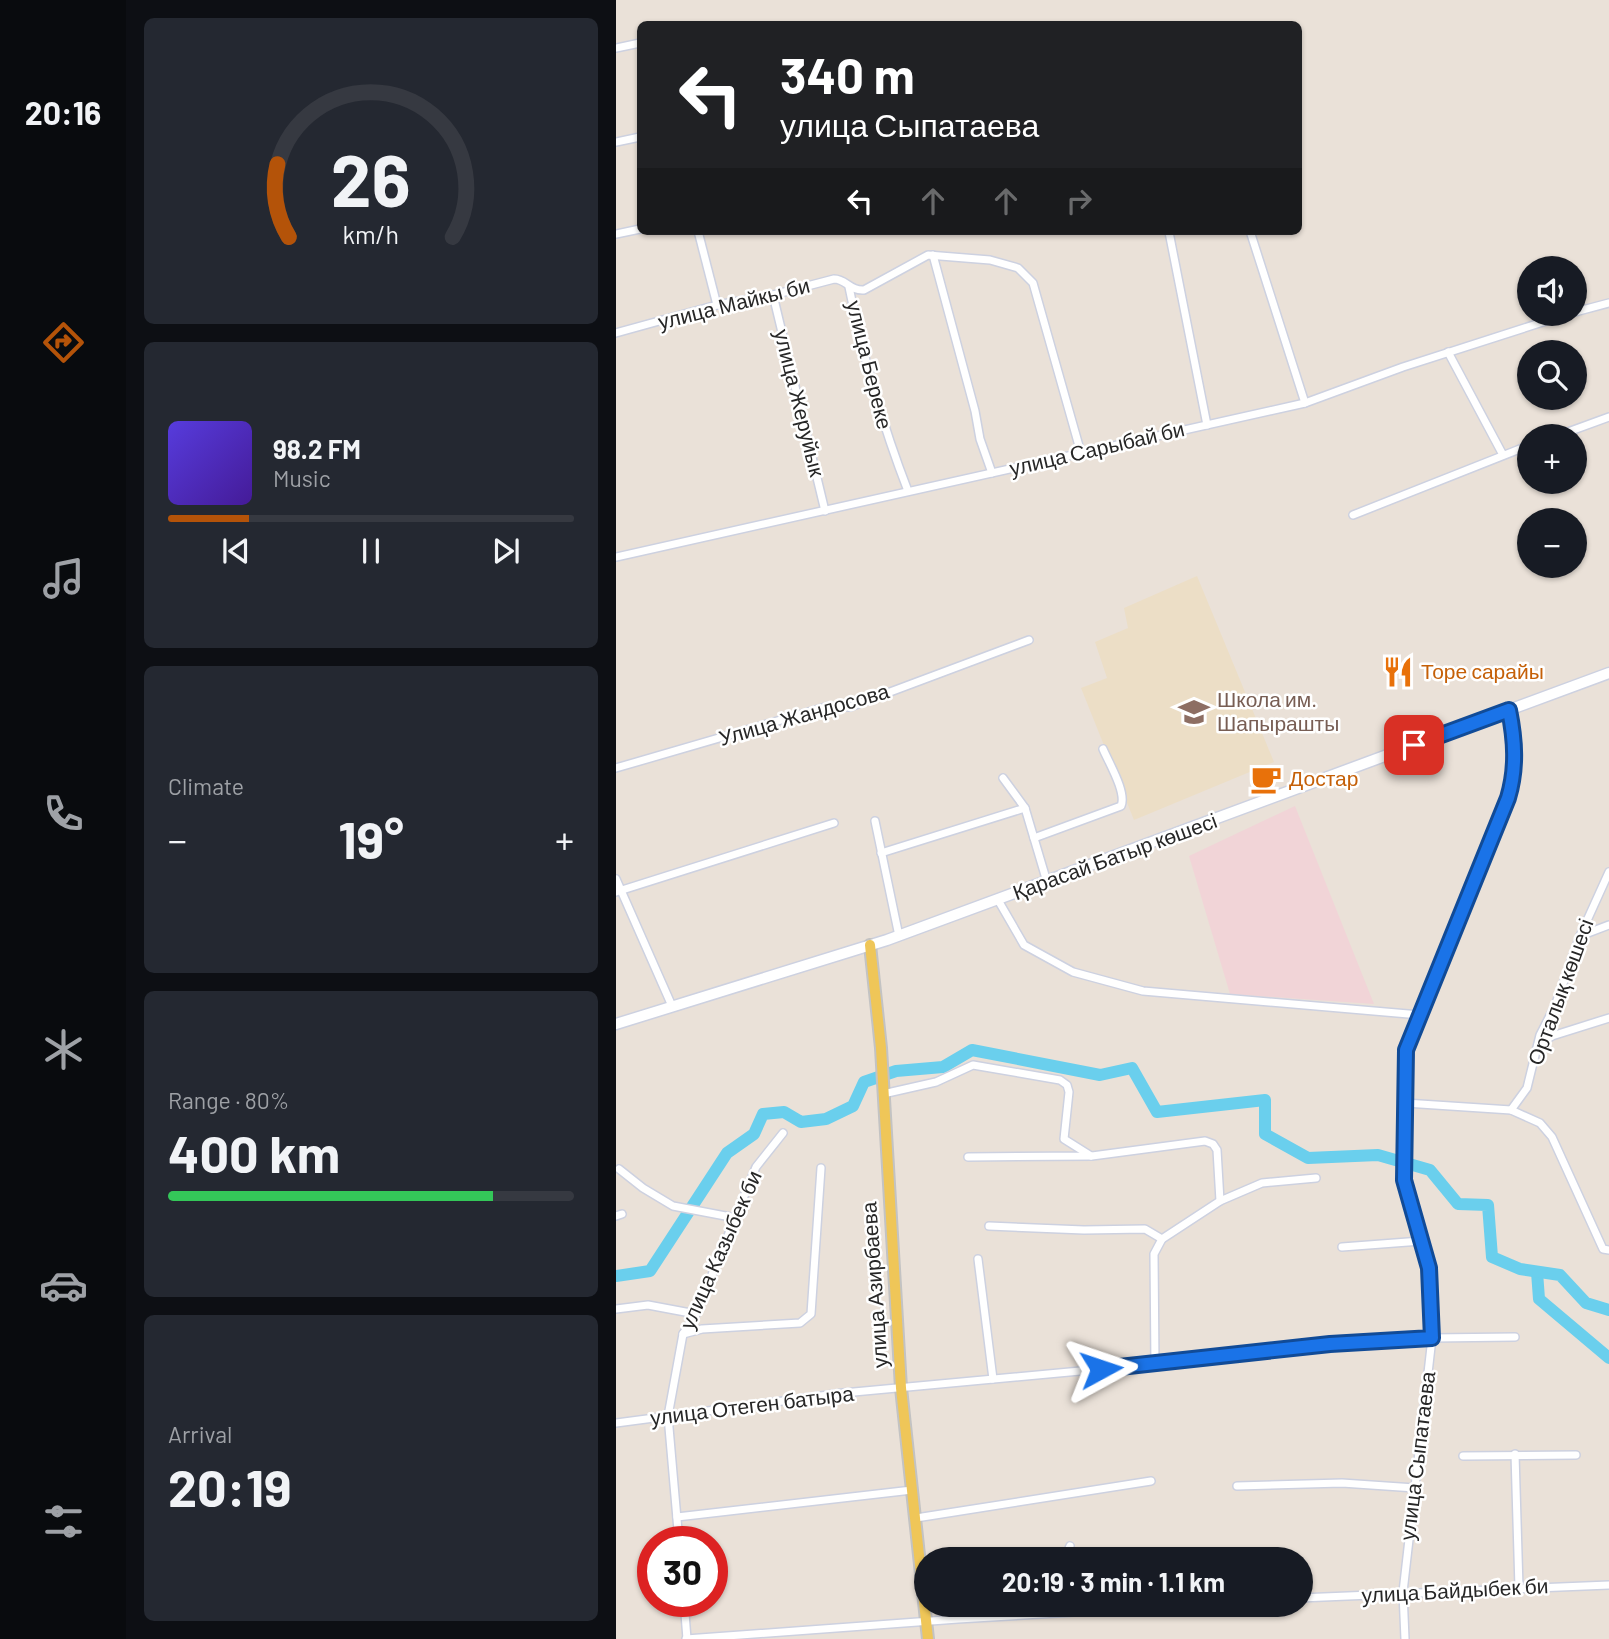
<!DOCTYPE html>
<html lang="en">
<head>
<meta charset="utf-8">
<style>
	:root { --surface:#171b24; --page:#242831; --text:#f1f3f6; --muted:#9ea1a6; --line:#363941; --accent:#b45309 }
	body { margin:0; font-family:Barlow,sans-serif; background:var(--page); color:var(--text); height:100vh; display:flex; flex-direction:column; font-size:26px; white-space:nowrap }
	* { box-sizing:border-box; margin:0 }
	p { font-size:23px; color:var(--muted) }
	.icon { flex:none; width:38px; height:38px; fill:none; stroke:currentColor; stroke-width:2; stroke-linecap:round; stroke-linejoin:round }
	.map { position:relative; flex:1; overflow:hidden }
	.sheet { display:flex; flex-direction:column; gap:18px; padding:18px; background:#0d0f14; width:490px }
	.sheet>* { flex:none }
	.top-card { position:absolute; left:21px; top:21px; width:665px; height:214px; border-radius:10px; box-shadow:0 2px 5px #0004; background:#202124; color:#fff; overflow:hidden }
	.controls { position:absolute; left:901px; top:256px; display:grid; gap:14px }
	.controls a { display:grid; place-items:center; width:70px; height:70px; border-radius:50%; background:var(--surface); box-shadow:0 2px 5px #0004; font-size:35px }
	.speed { position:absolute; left:21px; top:1526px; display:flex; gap:14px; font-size:35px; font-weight:700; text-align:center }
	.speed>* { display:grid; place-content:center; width:91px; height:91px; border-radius:50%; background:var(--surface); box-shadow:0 2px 5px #0004; line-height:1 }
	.speed .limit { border:10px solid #d22; background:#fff; color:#111 }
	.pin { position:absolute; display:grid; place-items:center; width:60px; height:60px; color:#fff; margin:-30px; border-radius:14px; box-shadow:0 4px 10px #0006 }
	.me { position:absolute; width:77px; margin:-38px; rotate:85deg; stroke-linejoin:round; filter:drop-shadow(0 0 5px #0008) }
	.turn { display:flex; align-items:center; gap:24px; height:147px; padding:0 28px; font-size:32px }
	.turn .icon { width:91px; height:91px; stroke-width:2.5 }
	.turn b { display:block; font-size:49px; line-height:60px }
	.lanes { display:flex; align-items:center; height:66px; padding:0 28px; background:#0003; justify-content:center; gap:35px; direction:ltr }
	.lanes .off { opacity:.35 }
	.big { font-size:52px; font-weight:700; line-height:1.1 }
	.sheet .tile { flex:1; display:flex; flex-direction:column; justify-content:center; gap:10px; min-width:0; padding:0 24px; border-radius:10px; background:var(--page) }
	.sheet .dial { align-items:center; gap:0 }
	.dial svg { height:182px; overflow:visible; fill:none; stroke:var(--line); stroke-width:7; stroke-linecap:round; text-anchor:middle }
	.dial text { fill:var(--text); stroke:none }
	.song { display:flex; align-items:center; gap:21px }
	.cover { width:84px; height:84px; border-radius:10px; background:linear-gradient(135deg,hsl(250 70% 55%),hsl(260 70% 35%)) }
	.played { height:7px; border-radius:4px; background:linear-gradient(90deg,var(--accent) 20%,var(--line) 20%) }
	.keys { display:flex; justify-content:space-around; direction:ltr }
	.heat { display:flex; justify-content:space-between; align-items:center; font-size:38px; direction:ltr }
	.charge { height:10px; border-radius:5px; background:linear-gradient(90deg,#34c759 80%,var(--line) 0) }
	.trip { position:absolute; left:298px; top:1547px; width:399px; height:70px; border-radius:35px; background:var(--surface); box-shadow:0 2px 5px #0004; font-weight:700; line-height:70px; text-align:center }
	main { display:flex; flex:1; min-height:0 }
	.tab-bar { display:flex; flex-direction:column; width:126px; justify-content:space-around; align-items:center; background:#090b0e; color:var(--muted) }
	.tab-bar .icon { width:49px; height:49px }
	.tab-bar .selected { color:var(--accent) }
	.tab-bar b { font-size:32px; color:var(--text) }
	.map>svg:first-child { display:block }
	.education { fill:#ecdec6 }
	.medical { fill:#f1d4d7 }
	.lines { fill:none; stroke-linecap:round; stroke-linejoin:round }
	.river { stroke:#6acfed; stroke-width:12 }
	.minor-casing { stroke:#cdd1e0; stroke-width:10 }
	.secondary-casing { stroke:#cdd1e0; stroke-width:13 }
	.primary-casing { stroke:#c3c3c3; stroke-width:14 }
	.minor { stroke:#fff; stroke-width:7 }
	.secondary { stroke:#fff; stroke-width:10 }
	.primary { stroke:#efc658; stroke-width:10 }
	.route-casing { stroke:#114b97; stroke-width:18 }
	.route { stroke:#1a73e8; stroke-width:12 }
	.labels { text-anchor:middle; stroke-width:5; stroke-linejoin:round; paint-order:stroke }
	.street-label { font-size:21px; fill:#272727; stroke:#fff }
	.food-label { font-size:21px; fill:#c56008; stroke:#fff; text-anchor:start }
	.education-label { font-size:21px; fill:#785e54; stroke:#fff; text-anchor:start }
</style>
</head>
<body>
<main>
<nav class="tab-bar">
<b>20:16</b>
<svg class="icon selected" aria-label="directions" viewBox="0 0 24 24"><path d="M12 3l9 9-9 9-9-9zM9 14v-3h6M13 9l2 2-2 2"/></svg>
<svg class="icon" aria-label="music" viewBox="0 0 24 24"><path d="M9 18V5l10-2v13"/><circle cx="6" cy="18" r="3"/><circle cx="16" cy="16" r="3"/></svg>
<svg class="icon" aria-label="phone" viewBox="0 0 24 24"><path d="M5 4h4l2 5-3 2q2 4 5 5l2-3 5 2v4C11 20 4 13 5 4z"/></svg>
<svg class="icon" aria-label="climate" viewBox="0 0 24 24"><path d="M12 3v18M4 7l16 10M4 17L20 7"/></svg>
<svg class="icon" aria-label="car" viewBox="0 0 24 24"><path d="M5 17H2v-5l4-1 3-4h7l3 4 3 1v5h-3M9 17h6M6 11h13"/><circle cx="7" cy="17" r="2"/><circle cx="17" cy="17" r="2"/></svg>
<svg class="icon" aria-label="filters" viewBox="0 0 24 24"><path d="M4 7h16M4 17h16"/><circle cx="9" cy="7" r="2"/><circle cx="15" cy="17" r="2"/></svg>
</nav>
<section class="sheet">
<div class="tile dial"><svg viewBox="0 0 100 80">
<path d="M14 69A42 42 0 1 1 86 69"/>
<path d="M14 69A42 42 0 0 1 9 37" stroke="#b45309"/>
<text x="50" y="56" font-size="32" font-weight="700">26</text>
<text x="50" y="72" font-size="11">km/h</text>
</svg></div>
<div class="tile">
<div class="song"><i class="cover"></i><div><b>98.2 FM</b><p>Music</p></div></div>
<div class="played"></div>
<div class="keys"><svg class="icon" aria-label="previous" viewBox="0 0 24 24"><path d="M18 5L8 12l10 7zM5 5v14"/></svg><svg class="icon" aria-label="pause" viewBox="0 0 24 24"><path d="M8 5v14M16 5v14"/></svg><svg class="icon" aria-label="next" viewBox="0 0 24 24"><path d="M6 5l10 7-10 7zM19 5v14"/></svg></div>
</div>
<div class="tile"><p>Climate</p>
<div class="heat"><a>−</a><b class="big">19°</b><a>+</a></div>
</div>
<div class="tile"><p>Range · 80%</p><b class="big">400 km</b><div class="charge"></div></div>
<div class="tile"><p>Arrival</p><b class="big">20:19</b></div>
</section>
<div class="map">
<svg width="993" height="1639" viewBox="0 0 993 1639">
	<rect width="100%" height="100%" fill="#eae1d8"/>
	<polygon class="education" points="581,576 658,762 518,820 465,688 491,678 479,642 512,628 508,608"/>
	<polygon class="medical" points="679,806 758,1004 614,994 573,856"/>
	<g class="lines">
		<g class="river">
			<polyline points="921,1272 923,1299 993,1358"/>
			<polyline points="0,1276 34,1271 111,1153 138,1134 147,1114 168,1112 185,1122 210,1119 237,1106 248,1082 280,1071 327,1067 356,1050 484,1075 516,1068 541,1112 649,1100 649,1134 692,1158 762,1155 814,1170 842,1204 872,1205 876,1257 904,1269 944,1275 970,1303 993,1310"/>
		</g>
		<g class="minor-casing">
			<g id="minor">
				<polyline points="0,48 24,43"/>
				<polyline points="0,142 24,137"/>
				<polyline points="82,231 101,305"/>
				<polyline points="634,231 689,403"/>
				<polyline points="553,232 591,425"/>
				<polyline points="0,234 24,229"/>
				<polyline points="317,255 359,411 364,439 376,473"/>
				<path d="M233,287C247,357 266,424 292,491"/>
				<polyline points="157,295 209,511"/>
				<polyline points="959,312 993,303"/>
				<path d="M0,333L101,305L157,295L218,279C230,279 234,291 248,290L312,255L374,260L402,268L417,283L465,453"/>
				<polyline points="832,352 887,455"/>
				<polyline points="941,436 993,417"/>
				<polyline points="737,515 914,445"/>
				<polyline points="0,557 689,403 787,367 955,313"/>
				<polyline points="0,768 213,706 234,707 413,640"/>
				<polyline points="387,778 409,808 431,882"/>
				<polyline points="259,821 283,936"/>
				<path d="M418,838L505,806C511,793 493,763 487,749"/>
				<polyline points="265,853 409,808"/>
				<polyline points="0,879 56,1006"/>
				<polyline points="0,892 218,823"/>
				<polyline points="382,900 408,945 457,972 527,991 804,1015"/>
				<polyline points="964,936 993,925"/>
				<polyline points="922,1045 936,1036 993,1018"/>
				<polyline points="267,1094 320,1082 357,1065 444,1080 451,1085 453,1092 448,1139 475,1156"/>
				<polyline points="789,1103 895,1110 924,1123 936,1137 987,1249 993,1250"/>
				<polyline points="895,1110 911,1088 924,1035 939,1006 964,936 993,872"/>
				<polyline points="352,1157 476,1156 589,1141 597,1144 601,1150 604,1201 546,1239 538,1254 539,1364"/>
				<polyline points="3,1169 27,1188 57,1206 120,1218"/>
				<polyline points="604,1201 646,1183 700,1178"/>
				<polyline points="0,1216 6,1214"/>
				<polyline points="373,1226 468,1230 529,1229 546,1239"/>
				<polyline points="726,1247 805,1241"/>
				<polyline points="362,1259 377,1379"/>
				<polyline points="0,1309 32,1305 80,1314"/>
				<polyline points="67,1334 86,1329 184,1323 195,1314 205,1168"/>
				<polyline points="0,1423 227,1393 539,1364 714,1344 816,1338 899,1337"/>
				<polyline points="899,1454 903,1588"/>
				<polyline points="847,1456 960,1455"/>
				<polyline points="621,1486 726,1483 799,1488"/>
				<polyline points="61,1517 296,1490"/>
				<polyline points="300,1518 535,1481"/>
				<polyline points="63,1542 52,1416 67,1334 80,1314 140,1167 167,1133"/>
				<polyline points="448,1559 454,1546"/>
				<polyline points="684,1598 993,1585"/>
				<polyline points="68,1601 71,1639"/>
				<polyline points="70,1639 342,1619 576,1605"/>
				<path d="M789,1639L787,1592L816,1338L813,1268L788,1180L790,1050L893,798C901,768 899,740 893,710"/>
			</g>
		</g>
		<g class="secondary-casing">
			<polyline id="secondary" points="0,1024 271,940 993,673"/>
		</g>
		<g class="primary-casing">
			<polyline id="primary" points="254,945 265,1048 285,1388 312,1639"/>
		</g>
		<use href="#minor" class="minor"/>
		<use href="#secondary" class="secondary"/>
		<use href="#primary" class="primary"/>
	</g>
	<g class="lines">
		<g class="route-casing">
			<path id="route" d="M485,1369L714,1344L816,1338L813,1268L788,1180L790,1050L892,798C901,768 899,740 893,710L798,745"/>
		</g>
		<use href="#route" class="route"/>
	</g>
	<defs>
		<g id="restaurant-bare" transform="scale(2.415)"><path d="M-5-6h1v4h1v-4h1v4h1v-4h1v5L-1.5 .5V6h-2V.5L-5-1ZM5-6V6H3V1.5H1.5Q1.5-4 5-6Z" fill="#e8710a" stroke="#fff" stroke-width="2.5" paint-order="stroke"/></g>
		<g id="school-bare" transform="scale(2.415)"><path d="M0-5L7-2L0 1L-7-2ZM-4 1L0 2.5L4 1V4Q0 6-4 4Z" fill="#8d6e63" stroke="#fff" stroke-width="2.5" paint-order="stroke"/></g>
		<g id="cafe-bare" transform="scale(2.415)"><path d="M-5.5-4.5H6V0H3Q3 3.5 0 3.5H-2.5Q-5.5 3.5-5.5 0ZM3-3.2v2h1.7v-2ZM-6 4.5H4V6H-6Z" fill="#e8710a" stroke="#fff" stroke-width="2.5" paint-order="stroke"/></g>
	</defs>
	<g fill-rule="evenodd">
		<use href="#restaurant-bare" x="782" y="672"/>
		<use href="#school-bare" x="578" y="712"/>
		<use href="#cafe-bare" x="650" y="779"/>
	</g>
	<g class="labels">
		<g class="street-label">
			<text transform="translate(118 304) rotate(-14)" y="7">улица Майкы би</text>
			<text transform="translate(253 365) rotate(76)" y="7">улица Береке</text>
			<text transform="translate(183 403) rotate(76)" y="7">улица Жеруйык</text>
			<text transform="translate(481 449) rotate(-13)" y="7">улица Сарыбай би</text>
			<text transform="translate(188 715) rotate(-16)" y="7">Улица Жандосова</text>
			<text transform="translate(499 857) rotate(-20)" y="7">Қарасай Батыр көшесі</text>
			<text transform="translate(945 992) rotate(-70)" y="7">Орталық көшесі</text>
			<text transform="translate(105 1250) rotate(-66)" y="7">улица Казыбек би</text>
			<text transform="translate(259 1285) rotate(-94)" y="7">улица Азирбаева</text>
			<text transform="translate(136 1406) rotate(-7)" y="7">улица Отеген батыра</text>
			<text transform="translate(802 1456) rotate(-83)" y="7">улица Сыпатаева</text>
			<text transform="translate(839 1591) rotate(-3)" y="7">улица Байдыбек би</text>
		</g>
		<g class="food-label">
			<text x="805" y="679">Торе сарайы</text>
			<text x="673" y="786">Достар</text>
		</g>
		<g class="education-label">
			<text x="601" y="707">Школа им.<tspan x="601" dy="24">Шапырашты</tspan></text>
		</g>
	</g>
</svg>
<div class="controls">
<a><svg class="icon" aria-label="sound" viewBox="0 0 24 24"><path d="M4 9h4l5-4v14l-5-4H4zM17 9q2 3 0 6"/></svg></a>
<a><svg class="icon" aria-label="search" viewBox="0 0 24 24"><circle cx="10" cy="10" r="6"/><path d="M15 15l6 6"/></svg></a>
<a>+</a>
<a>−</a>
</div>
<div class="speed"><div class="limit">30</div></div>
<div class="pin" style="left:798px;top:745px;background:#d93025"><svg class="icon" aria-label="arrive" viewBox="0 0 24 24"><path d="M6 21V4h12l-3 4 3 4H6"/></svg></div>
<svg class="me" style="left:485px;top:1369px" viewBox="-20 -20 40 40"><path d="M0-17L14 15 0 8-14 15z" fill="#1a73e8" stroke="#fff" stroke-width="4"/></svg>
<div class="trip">20:19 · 3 min · 1.1 km</div>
<div class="top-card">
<div class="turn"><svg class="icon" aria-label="left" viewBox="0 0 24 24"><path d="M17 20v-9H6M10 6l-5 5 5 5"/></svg><div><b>340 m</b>улица Сыпатаева</div></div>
<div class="lanes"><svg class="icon" aria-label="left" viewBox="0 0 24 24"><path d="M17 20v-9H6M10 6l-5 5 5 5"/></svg><svg class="icon off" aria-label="ahead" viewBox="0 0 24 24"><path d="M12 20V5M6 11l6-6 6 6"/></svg><svg class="icon off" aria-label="ahead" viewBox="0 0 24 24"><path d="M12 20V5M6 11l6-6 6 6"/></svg><svg class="icon off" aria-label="right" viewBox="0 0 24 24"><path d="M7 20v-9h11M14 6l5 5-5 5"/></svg></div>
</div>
</div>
</main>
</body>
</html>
